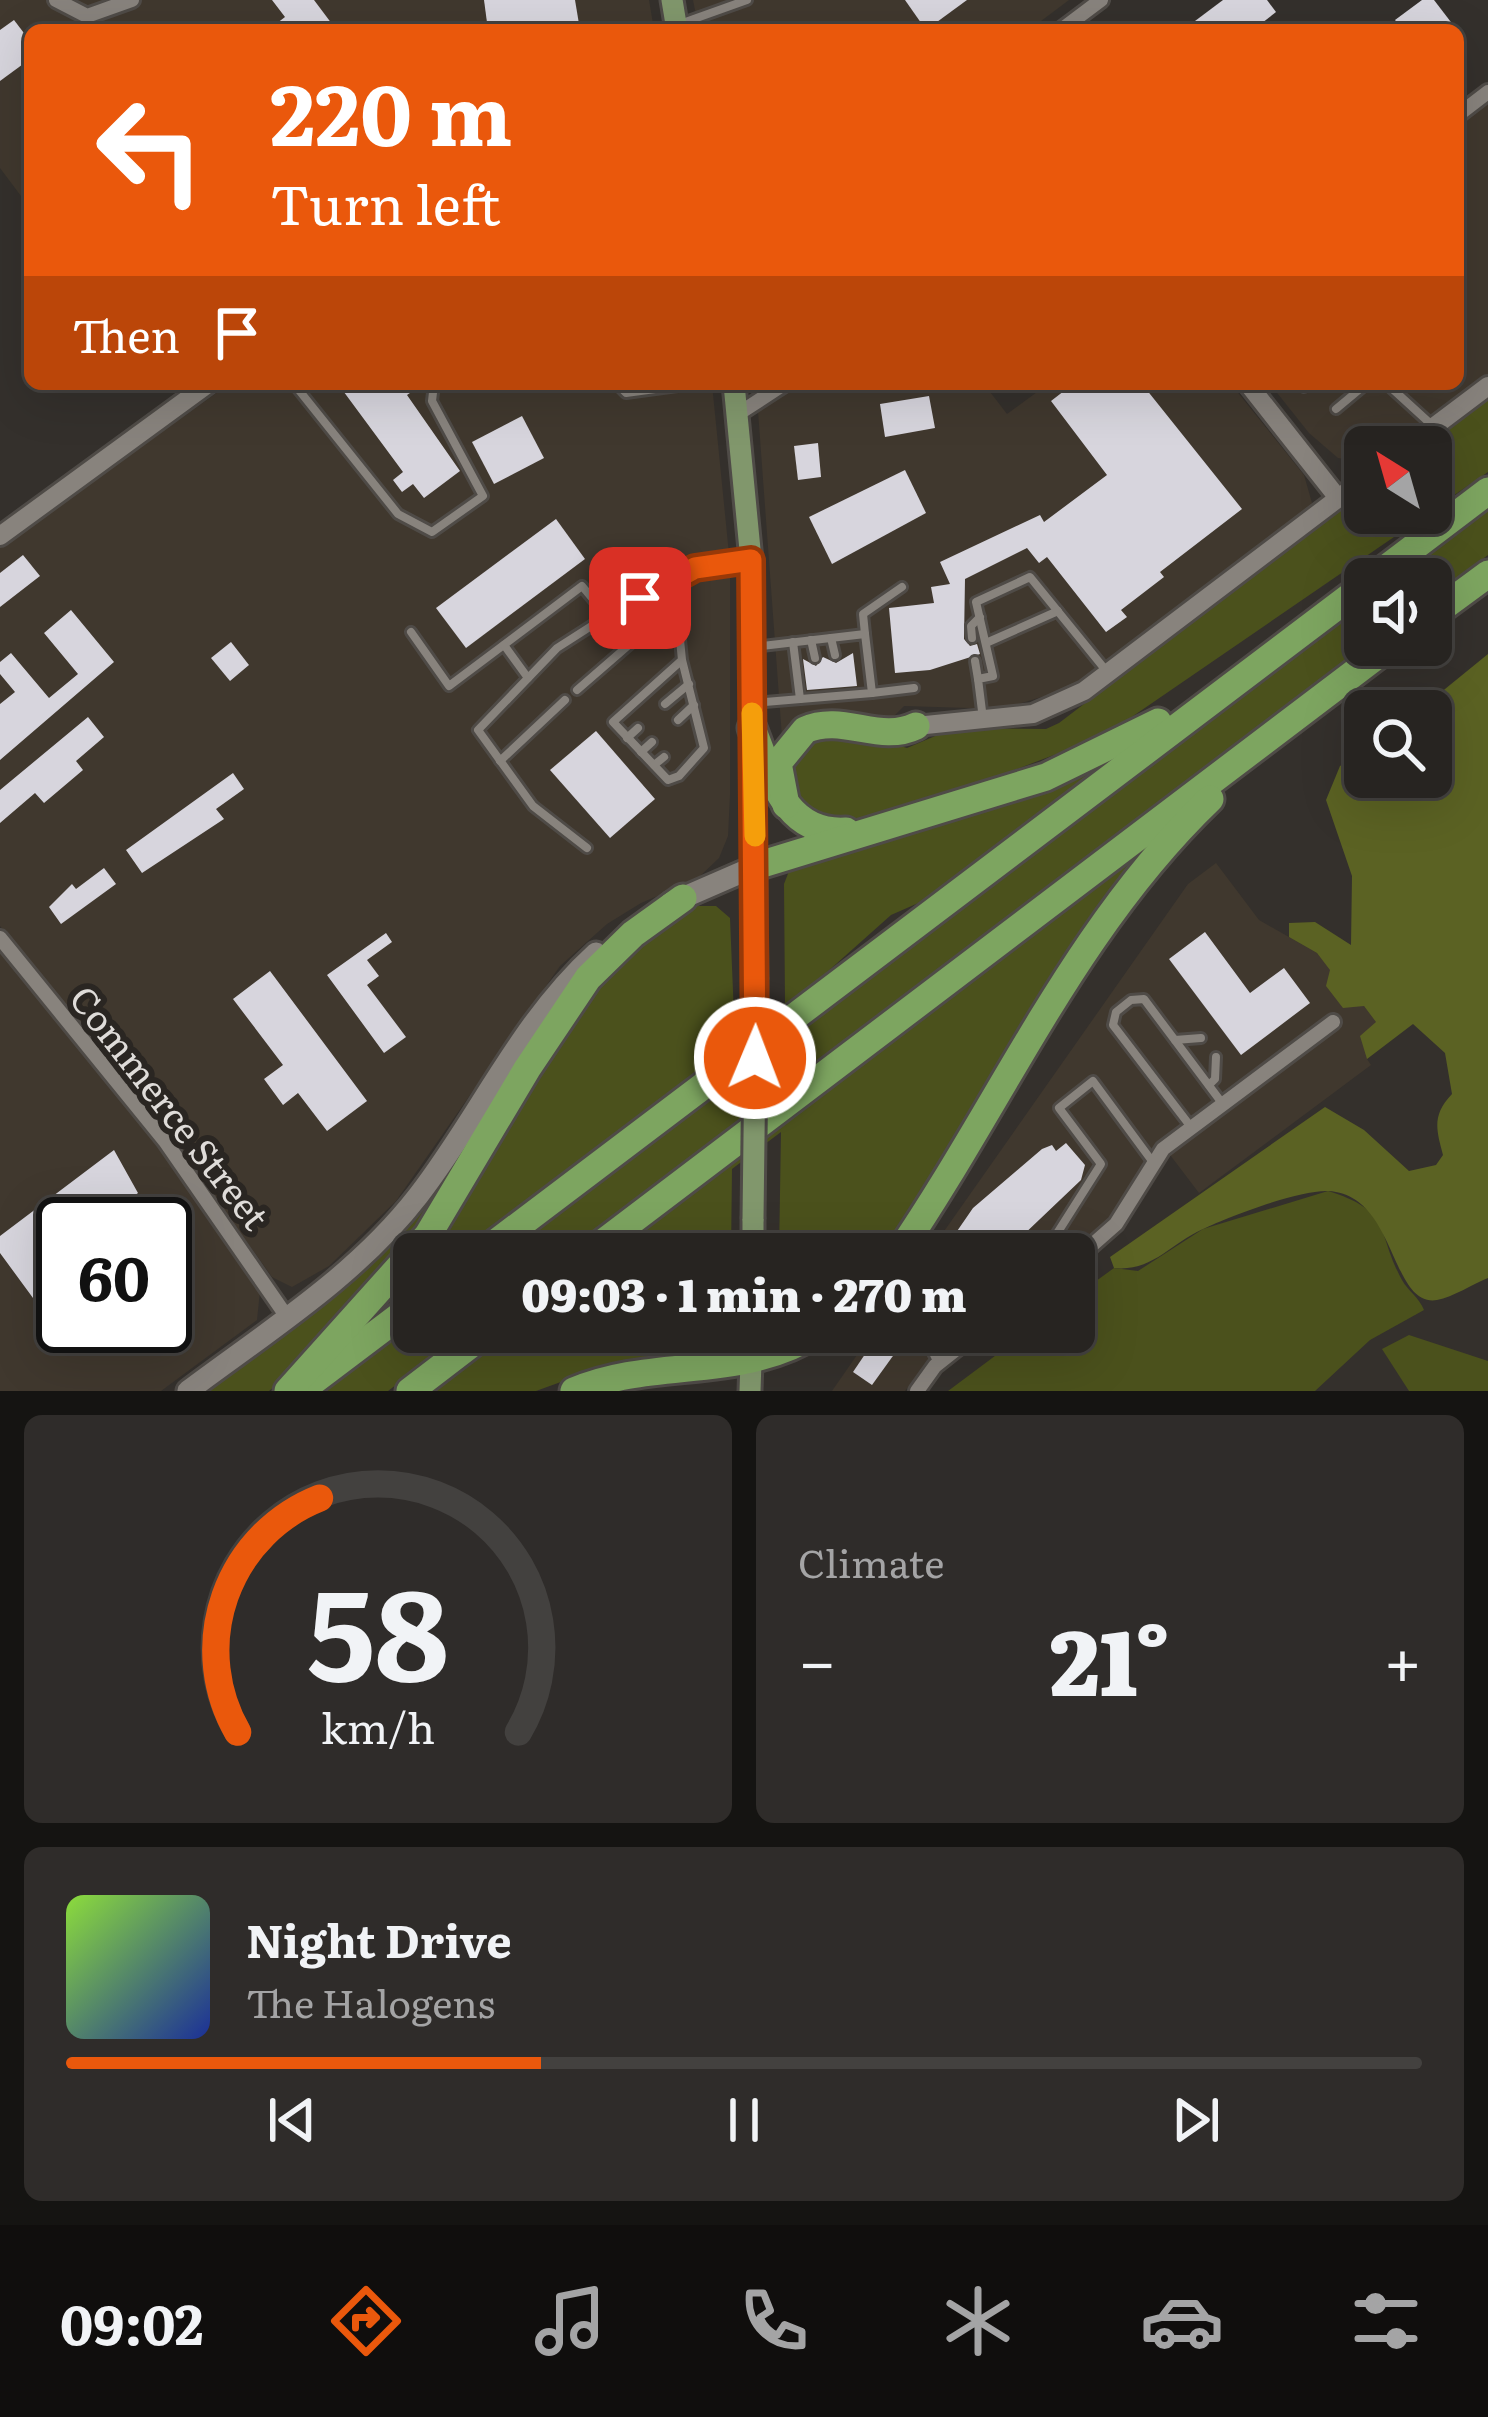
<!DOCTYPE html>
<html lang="en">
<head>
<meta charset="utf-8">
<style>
	:root { --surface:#272421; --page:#2f2c2a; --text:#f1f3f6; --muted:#a4a4a5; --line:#43413f; --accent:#ea580c }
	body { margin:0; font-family:Literata,serif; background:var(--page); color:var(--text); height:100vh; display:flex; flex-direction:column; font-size:45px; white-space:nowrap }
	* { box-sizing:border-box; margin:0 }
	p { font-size:39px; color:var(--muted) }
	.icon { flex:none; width:66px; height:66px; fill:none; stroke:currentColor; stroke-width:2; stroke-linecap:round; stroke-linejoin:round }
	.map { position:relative; height:1391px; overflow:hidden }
	.sheet { display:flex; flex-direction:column; gap:24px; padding:24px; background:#151412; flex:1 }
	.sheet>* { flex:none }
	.top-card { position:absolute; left:24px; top:24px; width:1440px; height:366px; border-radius:18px; box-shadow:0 12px 48px #0002,0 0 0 3px var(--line); background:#ea580c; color:#fff; overflow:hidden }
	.needle { width:78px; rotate:323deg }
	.buttons { position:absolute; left:1344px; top:426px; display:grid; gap:24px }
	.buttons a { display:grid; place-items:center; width:108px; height:108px; border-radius:18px; background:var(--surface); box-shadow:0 12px 48px #0002,0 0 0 3px var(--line); font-size:60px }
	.speed { position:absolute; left:36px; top:1197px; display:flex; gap:24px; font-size:60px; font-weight:700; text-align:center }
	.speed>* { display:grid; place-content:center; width:156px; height:156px; border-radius:50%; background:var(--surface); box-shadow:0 12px 48px #0002,0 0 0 3px var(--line); line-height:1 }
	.speed .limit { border:6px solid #111; border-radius:18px; background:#fff; color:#111 }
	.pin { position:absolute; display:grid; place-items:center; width:102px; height:102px; color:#fff; margin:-51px; border-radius:24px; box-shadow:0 6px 18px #0006 }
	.me { position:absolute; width:132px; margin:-66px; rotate:1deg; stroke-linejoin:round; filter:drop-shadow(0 0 9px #0008) }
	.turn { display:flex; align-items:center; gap:42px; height:252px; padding:0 48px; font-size:54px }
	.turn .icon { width:156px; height:156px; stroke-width:2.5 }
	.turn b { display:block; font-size:84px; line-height:102px }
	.then { display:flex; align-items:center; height:114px; padding:0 48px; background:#0003; gap:24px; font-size:45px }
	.big { font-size:90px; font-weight:800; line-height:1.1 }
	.sheet .card { flex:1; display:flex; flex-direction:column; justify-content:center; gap:18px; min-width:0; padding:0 42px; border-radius:18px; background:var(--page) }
	.sheet .dial { align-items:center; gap:0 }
	.dial svg { height:312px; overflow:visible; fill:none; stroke:var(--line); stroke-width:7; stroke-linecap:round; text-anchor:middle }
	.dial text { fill:var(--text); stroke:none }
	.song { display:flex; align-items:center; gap:36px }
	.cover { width:144px; height:144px; border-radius:18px; background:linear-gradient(135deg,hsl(90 70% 55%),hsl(230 70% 35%)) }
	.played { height:12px; border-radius:6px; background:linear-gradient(90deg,var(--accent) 35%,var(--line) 35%) }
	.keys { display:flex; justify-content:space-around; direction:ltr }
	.heat { display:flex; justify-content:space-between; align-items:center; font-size:66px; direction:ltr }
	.sheet .tiles { flex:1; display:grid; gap:24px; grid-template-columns:1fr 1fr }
	.card:last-child { grid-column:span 2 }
	.trip { position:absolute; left:393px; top:1233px; width:702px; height:120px; border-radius:18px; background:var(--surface); box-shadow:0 12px 48px #0002,0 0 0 3px var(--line); font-weight:800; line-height:120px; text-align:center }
	.tab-bar { display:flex; height:192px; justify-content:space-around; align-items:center; background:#100e0d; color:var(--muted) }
	.tab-bar .icon { width:84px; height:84px }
	.tab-bar .active { color:var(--accent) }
	.tab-bar b { font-size:54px; color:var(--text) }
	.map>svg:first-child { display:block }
	.built { fill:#40382e; fill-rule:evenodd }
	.green { fill:#4b511c }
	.forest { fill:#5b6223 }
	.building { fill:#d7d5dd }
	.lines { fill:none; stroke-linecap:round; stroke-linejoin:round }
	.service-casing { stroke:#4f4b47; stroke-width:14 }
	.minor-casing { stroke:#4f4b47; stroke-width:20 }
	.tertiary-casing { stroke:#4f4b47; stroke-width:24 }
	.secondary-casing { stroke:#4f4b47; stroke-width:27 }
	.primary-casing { stroke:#4f4b47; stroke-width:27 }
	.motorway-casing { stroke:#4f4b47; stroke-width:33 }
	.service { stroke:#88837d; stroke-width:8 }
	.minor { stroke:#88837d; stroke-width:14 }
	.tertiary { stroke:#88837d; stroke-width:18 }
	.secondary { stroke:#88837d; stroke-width:21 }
	.primary { stroke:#81976c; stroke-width:21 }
	.motorway { stroke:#7da560; stroke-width:27 }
	.primary-bridge-casing { stroke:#4f4b47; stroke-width:27; stroke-linecap:butt }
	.primary-bridge { stroke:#81976c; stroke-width:21 }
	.route-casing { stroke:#983908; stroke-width:30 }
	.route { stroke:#ea580c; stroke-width:21 }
	.slow { stroke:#f59e0b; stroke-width:21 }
	.labels { text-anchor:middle; stroke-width:12; stroke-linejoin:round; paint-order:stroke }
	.street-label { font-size:36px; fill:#dfdcd9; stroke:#2a2622 }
</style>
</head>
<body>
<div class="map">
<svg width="1488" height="1391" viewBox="0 0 1488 1391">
	<rect width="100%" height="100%" fill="#34302c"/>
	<g class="built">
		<polygon points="0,0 649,0 654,30 30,30 30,208 0,168"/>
		<polygon points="693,0 1069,0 1029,30 699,30"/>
		<polygon points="1488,102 1488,376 1394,447 1365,447 1365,459 1357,461 1338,458 1309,433 1270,384 1458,384 1458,125"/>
		<polygon points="229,384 712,384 730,564 730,795 728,836 719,858 697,879 641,903 607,924 560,966 396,1201 329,1266 292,1287 272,1277 184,1154 0,926 0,548"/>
		<polygon points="756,384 984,384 1007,414 1048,384 1231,384 1304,475 1312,503 1308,512 1074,687 1002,709 904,706 890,720 782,737"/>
		<polygon points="1216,863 1259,920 1317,953 1364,1006 1377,1023 1367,1059 1371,1065 1199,1193 1161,1143 1119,1210 1071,1254 928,1254 1188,884"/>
		<path d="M0,951L169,1157L260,1291L257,1320L161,1391H0ZM63,1224H165V1326H63Z"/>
		<polygon points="873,1332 965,1332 926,1363 905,1391 832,1391"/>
	</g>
	<g class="green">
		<polygon points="1488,397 1488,472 1431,511 1431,447 1422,447"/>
		<polygon points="1365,490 1365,513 1429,513 1104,736 872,824 810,819 782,769 793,744 852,732 907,748 954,728 1046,729 1059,723"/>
		<polygon points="1488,507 1488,555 1431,598 1431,579 1394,579"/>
		<polygon points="1365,601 1369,645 568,1254 506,1254"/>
		<polygon points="1096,763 1101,769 932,897 891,915 789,1006 463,1254 426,1254 592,989 651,935 695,906 716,906 730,918 735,1040 785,1003 784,884 791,866"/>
		<polygon points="1144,850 887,1254 779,1254 781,1132 732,1169 731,1254 610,1254"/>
		<polygon points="480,1127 436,1209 299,1366 269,1391 205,1391 369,1265 427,1204"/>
		<path d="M1328,1191C1393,1211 1376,1232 1402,1280C1408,1291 1419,1297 1424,1310L1370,1340L1315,1391H948L1027,1332H1074V1297L1114,1268L1138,1271L1203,1229Z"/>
		<polygon points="414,1324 414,1332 465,1332 388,1391 325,1391"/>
		<polygon points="507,1332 729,1332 720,1350 613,1363 536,1391 429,1391"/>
		<polygon points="1409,1335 1488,1361 1488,1391 1409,1391 1382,1349"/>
	</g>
	<path class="forest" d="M1488,654V1278C1473,1284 1453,1297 1437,1300C1390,1308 1397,1194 1328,1191C1299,1190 1230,1216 1203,1229C1170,1244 1152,1272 1114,1268L1110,1257L1325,1107L1364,1130L1409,1171L1436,1165L1443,1155C1436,1129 1432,1115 1452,1094L1445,1053L1413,1024L1367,1059L1360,1036L1376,1022L1364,1006L1343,1008L1326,986L1330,970L1317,953L1289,937V923L1315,922L1351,945L1352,876L1326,800L1340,766L1365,751V777H1431V711H1418Z"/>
	<g class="building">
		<polygon points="272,0 314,0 332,24 324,30 268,30 285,17"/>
		<polygon points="484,0 575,0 580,30 488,30"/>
		<polygon points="905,0 967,0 926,30"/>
		<polygon points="1223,0 1267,0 1276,12 1253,30 1183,30"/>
		<polygon points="1422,0 1434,0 1457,30 1403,30 1395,20"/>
		<polygon points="14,20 30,41 30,59 0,81 0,30"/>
		<polygon points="338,384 423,384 407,395 460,471 424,498 413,484 402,492 393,480 403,472"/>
		<polygon points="1073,384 1142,384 1242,509 1160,572 1164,577 1121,610 1127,617 1106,632 1047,557 1039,563 1027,548 965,579 964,639 970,646 977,644 980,654 930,670 895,673 889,608 934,603 931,587 950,584 940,562 1040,515 1044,522 1107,475 1051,401"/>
		<polygon points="929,396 935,428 885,437 880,404"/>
		<polygon points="522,416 544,458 494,484 472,442"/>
		<polygon points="818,443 821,477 798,480 794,446"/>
		<polygon points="905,470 926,513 832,564 809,517"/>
		<polygon points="556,519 585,559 466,648 436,608"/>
		<polygon points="23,555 40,576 0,607 0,573"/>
		<polygon points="71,610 114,662 0,760 0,704 15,692 0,674 0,662 11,653 49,698 78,674 44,633"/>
		<polygon points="231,642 249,665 230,681 211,658"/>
		<polygon points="853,653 857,686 807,690 803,659 816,666 823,657 836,663"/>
		<polygon points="88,717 104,737 76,761 83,770 44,803 35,793 0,823 0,790"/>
		<polygon points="596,731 655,799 610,838 550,770"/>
		<polygon points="233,773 244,789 216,809 224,819 142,873 126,850"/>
		<polygon points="104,868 116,884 61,924 49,907 72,884 76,889"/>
		<polygon points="1205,932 1250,993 1284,968 1310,1003 1241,1055 1169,959"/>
		<polygon points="386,933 392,942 367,960 379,976 367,985 406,1037 384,1053 327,975"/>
		<polygon points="270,971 367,1101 327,1131 298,1093 283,1105 264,1079 283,1065 233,999"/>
		<polygon points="1066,1143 1085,1165 1081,1180 1019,1239 1016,1235 993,1254 968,1254 953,1237 973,1208 1042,1149 1052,1145 1056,1151"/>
		<polygon points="114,1150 138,1193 97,1224 63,1224 63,1299 44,1313 0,1253 0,1236"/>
		<polygon points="880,1332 903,1342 872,1385 853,1372"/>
	</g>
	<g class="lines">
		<g class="service-casing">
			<g id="service">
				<polyline points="677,25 747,0"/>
				<polyline points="294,384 398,514 432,532 483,496 432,401 434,384"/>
				<polyline points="617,384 626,393 692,384"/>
				<polyline points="1387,384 1433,426"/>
				<polyline points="1304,387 1308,384"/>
				<polyline points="1336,409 1366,384"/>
				<polyline points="674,580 682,660 613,722 668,780 679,776 704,748 682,660"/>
				<polyline points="411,632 449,686 582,586 607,616 695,568 749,560"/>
				<polyline points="865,634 863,614 902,587"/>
				<polyline points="831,638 835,655"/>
				<polyline points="972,638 971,626 980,617"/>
				<polyline points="811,640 815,658"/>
				<polyline points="793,642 800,699"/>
				<polyline points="986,643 1058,611"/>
				<polyline points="504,645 528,678"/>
				<polyline points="753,647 865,634 872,693 753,703"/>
				<polyline points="975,661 978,679"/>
				<polyline points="577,690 630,644 607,616 557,648 478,730 533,806 587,848"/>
				<polyline points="872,693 914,688"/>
				<polyline points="665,704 689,684"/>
				<polyline points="983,719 978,679 993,676 976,602 1030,577 1108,673"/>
				<polyline points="678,720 694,705"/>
				<polyline points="627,738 638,728"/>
				<polyline points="641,752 652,742"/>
				<polyline points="500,761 565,700"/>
				<polyline points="654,765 664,757"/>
				<polyline points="1175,1040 1201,1038"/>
				<polyline points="1209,1085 1215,1079 1216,1057"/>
				<polyline points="1191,1127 1113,1025 1116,1012 1131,1000 1144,999 1222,1103"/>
				<polyline points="1056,1235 1101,1164 1059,1108 1093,1081 1152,1161"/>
				<polyline points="1036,1254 1042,1249"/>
				<polyline points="923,1332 937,1361"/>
			</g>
		</g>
		<g class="minor-casing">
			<g id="minor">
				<polyline points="56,0 87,16 132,0"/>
				<polyline points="1061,30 1101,0"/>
				<polyline points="1458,115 1488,92"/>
				<polyline points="738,414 784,384"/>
				<polyline points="0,938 165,1141 287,1317"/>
				<polyline points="1074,1261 1116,1224 1163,1149 1333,1022"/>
				<polyline points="917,1391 935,1366 978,1332"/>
			</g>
		</g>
		<g class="tertiary-casing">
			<g id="tertiary">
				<polyline points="1248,384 1338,498"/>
				<polyline points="1407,447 1488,386"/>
				<polyline points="0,536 208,384"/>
				<polyline points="916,726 1033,714 1084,691 1365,478"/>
			</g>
		</g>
		<g class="secondary-casing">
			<g id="secondary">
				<polyline points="671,903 756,866"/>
				<path d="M188,1391C268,1331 356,1276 418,1196C480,1116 520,1022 596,953"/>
			</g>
		</g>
		<g class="primary-casing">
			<g id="primary">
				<polyline points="672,0 677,30"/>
				<polyline points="734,384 751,560 756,977"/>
				<polyline points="753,1254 753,1219"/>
				<polyline points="750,1391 752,1332"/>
			</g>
		</g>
		<g class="motorway-casing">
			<g id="motorway">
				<polyline points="1372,579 1488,491"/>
				<polyline points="1431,616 1488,574"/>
				<path d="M752,728C771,775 784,835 846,831"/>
				<path d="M786,805L778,763L805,730C843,713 879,744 916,726"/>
				<polyline points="756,866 1046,777 1158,722"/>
				<polyline points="481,1254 1365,585"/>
				<polyline points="588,1254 1391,645"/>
				<path d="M898,1254C1002,1102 1075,928 1210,799"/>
				<polyline points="312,1382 414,1305"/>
				<polyline points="288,1391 428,1235 527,1069 588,978 633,934 683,898"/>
				<polyline points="410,1391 487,1332"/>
				<path d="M574,1391C653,1357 743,1381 818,1332"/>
			</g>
		</g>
		<use href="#service" class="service"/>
		<use href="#minor" class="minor"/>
		<use href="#tertiary" class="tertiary"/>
		<use href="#secondary" class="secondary"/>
		<use href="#primary" class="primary"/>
		<use href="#motorway" class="motorway"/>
		<g class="primary-bridge-casing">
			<polyline id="primary-bridge" points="753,1219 756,977"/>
		</g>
		<use href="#primary-bridge" class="primary-bridge"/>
	</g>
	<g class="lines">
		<g class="route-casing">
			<polyline id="route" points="640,598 695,568 751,560 755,1058"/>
		</g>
		<use href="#route" class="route"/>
		<polyline class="slow" points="752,713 755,836"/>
	</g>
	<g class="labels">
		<g class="street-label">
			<text transform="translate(169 1108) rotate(52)" y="13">Commerce Street</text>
		</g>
	</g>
</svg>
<div class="buttons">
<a><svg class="needle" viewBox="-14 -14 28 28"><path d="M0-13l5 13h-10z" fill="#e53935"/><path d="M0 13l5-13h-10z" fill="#a4a4a5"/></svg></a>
<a><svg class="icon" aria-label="sound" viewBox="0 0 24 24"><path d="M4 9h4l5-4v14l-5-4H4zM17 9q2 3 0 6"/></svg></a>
<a><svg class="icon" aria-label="search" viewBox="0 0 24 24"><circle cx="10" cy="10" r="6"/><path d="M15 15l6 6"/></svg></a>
</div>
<div class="speed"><div class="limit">60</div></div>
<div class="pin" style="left:640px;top:598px;background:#d93025"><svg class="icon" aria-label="arrive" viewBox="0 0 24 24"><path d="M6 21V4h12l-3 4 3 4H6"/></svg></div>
<svg class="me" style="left:755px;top:1058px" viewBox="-20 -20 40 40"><circle r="17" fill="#ea580c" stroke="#fff" stroke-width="3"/><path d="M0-11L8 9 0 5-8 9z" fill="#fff"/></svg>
<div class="trip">09:03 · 1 min · 270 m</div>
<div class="top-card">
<div class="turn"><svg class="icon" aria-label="left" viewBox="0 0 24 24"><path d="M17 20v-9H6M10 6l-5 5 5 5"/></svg><div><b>220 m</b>Turn left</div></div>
<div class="then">Then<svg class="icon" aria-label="arrive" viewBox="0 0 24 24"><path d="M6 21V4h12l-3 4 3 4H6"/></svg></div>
</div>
</div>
<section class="sheet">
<div class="tiles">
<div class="card dial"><svg viewBox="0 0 100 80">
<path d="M14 69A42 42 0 1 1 86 69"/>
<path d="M14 69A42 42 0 0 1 35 9" stroke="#ea580c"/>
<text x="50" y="56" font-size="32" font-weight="700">58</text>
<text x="50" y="72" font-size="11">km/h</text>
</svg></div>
<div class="card"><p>Climate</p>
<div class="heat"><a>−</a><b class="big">21°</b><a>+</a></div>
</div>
<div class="card">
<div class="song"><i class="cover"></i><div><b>Night Drive</b><p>The Halogens</p></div></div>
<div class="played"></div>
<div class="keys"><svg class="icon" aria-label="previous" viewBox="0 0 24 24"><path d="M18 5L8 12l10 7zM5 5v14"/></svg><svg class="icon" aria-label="pause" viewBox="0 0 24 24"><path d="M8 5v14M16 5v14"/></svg><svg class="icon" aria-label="next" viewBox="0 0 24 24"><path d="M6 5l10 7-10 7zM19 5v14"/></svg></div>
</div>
</div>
</section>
<nav class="tab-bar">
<b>09:02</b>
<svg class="icon active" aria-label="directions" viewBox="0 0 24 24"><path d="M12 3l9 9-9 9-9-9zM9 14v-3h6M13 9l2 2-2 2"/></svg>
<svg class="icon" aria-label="music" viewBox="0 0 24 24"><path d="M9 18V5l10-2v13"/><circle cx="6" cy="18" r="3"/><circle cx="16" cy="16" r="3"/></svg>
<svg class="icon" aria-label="phone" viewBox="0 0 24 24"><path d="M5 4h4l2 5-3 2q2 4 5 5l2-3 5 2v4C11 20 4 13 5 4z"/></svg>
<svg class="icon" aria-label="climate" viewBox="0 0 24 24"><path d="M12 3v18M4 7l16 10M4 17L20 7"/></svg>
<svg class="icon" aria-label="car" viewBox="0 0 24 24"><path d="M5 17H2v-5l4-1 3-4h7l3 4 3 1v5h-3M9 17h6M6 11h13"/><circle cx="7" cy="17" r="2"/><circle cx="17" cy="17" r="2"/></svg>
<svg class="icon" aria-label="filters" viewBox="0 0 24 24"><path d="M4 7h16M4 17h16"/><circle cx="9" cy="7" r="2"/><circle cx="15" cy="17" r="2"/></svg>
</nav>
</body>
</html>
